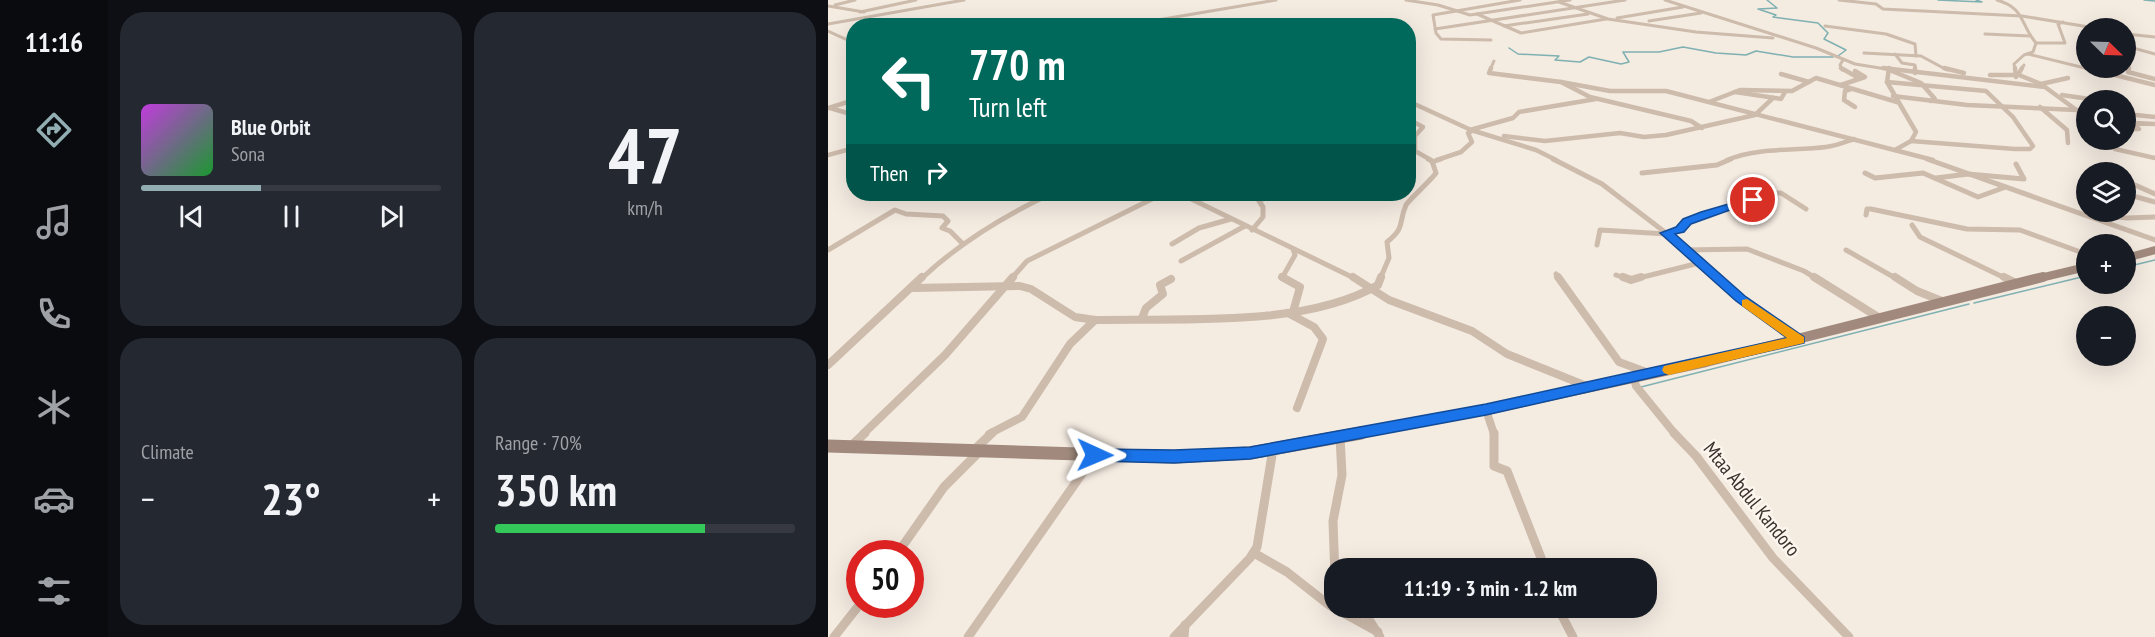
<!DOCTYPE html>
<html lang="en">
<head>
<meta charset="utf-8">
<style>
	:root { --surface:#171b24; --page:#242831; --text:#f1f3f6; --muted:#9ea1a6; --line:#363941; --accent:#92aeb2 }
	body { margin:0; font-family:"PT Sans Narrow",sans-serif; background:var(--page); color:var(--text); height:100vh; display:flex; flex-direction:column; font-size:22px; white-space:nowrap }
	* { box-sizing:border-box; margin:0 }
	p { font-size:20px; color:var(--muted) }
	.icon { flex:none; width:33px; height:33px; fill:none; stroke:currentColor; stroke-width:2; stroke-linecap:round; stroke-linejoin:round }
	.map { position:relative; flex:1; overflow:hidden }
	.side { display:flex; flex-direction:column; gap:12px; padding:12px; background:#0d0f14; width:720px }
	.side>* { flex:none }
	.banner { position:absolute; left:18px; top:18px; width:570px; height:183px; border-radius:24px; box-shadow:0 6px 24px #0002; background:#00695c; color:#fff; overflow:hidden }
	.needle { width:39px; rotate:113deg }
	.buttons { position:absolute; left:1248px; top:18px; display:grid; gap:12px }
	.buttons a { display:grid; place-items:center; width:60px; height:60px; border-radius:50%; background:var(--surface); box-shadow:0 6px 24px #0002; font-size:30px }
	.speed { position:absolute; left:18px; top:540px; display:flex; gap:12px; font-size:30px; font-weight:700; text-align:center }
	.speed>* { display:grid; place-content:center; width:78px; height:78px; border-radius:50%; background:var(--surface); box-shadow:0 6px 24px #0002; line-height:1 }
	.speed .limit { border:9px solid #d22; background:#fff; color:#111 }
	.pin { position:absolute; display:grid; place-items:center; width:51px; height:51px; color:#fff; margin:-26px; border:3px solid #fff; border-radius:50%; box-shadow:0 2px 6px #0007 }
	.me { position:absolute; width:66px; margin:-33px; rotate:91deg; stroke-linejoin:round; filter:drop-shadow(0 0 4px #0008) }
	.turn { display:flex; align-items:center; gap:21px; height:126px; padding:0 24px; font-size:27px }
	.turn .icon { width:78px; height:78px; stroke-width:2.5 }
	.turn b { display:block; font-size:42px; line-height:51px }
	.then { display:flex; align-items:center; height:57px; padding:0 24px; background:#0003; gap:12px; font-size:22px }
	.big { font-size:45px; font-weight:700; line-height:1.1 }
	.side .tile { flex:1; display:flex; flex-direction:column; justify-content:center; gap:9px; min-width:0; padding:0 21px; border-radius:24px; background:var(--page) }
	.side .dial { align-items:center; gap:0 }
	.dial b { font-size:78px; line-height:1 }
	.song { display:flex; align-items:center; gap:18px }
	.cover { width:72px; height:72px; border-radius:9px; background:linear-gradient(135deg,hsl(290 70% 55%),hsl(130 70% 35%)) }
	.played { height:6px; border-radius:3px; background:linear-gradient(90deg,var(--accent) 40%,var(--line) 40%) }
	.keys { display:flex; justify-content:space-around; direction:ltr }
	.heat { display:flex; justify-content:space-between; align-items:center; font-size:33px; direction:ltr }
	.charge { height:9px; border-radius:4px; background:linear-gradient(90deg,#34c759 70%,var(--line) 0) }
	.side .tiles { flex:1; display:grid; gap:12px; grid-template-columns:repeat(2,1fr) }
	.trip { position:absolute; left:496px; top:558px; width:333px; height:60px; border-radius:24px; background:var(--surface); box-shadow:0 6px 24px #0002; font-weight:700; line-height:60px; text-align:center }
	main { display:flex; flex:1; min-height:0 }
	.tab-bar { display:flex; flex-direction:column; width:108px; justify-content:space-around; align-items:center; background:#090b0e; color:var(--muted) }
	.tab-bar .icon { width:42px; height:42px }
	.tab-bar .on { color:var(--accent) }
	.tab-bar b { font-size:27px; color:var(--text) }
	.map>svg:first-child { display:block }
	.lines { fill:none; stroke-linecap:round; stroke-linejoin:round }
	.stream { stroke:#7fb0b2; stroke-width:1.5 }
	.street-far4 { stroke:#cdbbac; stroke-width:3 }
	.street-far3 { stroke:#cdbbac; stroke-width:4.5 }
	.street-far2 { stroke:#cdbbac; stroke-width:5 }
	.street-far1 { stroke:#cdbbac; stroke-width:8 }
	.street { stroke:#cdbbac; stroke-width:9 }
	.secondary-far2 { stroke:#a18a7d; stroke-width:8 }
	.secondary-far1 { stroke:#a18a7d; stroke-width:10 }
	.secondary { stroke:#a18a7d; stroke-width:13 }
	.route { fill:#1a73e8; stroke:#114b97; stroke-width:1.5 }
	.slow { fill:#f59e0b }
	.labels { text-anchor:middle; stroke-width:5; stroke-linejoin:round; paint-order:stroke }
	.near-street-label { font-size:20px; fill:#3b302b; stroke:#fbf5ee }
</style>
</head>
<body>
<main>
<nav class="tab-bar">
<b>11:16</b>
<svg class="icon on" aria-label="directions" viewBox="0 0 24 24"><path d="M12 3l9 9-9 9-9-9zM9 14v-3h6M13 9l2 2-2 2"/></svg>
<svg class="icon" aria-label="music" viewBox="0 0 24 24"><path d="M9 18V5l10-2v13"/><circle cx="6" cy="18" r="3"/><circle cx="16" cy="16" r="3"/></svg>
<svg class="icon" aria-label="phone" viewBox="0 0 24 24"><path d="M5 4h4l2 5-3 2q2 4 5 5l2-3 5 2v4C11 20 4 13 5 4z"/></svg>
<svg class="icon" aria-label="climate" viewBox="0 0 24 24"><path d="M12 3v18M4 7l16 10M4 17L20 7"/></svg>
<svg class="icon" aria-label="car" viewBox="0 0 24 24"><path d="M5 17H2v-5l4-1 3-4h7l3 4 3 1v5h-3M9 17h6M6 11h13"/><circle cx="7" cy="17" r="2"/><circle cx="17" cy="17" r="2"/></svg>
<svg class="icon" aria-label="filters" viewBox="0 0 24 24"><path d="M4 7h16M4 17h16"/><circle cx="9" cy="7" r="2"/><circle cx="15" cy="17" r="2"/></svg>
</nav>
<section class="side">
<div class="tiles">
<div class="tile">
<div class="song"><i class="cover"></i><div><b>Blue Orbit</b><p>Sona</p></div></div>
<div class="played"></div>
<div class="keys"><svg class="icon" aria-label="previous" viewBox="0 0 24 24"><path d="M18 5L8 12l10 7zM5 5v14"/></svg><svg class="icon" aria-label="pause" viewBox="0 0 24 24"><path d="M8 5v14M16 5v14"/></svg><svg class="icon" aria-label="next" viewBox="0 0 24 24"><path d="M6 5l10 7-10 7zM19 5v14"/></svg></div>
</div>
<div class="tile dial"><b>47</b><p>km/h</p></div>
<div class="tile"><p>Climate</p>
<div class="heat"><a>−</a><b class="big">23°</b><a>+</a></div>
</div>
<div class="tile"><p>Range · 70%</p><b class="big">350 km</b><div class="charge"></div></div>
</div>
</section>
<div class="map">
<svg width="1327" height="637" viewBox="0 0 1327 637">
	<rect width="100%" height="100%" fill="#f4ebe1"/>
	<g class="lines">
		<g class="stream">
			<polyline points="939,0 949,8 930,9 948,15 945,17 990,23 1000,33 996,39 1018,50 1010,56"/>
			<polyline points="1110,0 1154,2 1148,0"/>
			<polyline points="1316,0 1327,1"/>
			<polyline points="681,48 690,54 731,56 727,60 752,62 761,57 793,64 801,62 795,52 831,52 855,47 888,53 918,55 928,51 965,57 1005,57"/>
			<polyline points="1298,267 1327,260"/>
			<polyline points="1146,303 1258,276"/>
			<polyline points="813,387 1141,304"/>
		</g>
		<g class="street-far4">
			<polyline points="578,0 610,5 642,15 742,0"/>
			<polyline points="837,0 988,48 1027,64 1064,70"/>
			<polyline points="1011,0 1048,4 1055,9 1194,16 1267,28"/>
			<path d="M1169,0C1197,8 1192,24 1208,43L1205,52L1196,55L1186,64L1187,70"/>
			<polyline points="731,2 780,19 868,32 945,38"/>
			<polyline points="7,5 27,0"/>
			<polyline points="0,6 36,12"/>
			<polyline points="32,12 88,0"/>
			<polyline points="649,14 693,33 778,19"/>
			<polyline points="789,18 855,7"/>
			<polyline points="821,21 873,13"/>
			<polyline points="0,24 136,0"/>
			<polyline points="294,26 448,0"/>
			<polyline points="676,26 760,14"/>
			<polyline points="997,26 1058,34 1087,44 1088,56"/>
			<polyline points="607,29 797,0"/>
			<polyline points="0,31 26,43"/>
			<polyline points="1157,34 1202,36"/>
			<polyline points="1298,34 1327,37"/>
			<polyline points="663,40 613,39 608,33 605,15 692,0"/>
			<polyline points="1208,43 1237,43 1230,24 1235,22"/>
			<polyline points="1298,46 1327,54"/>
			<polyline points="1036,53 1093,56 1119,70"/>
			<polyline points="1067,54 1074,63 1087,65 1087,70"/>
			<polyline points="1200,54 1265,70"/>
			<polyline points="1298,63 1301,65 1300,70"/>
			<polyline points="662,70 666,61"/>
			<polyline points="1014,70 1012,65 1015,60"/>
			<polyline points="1193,70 1196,65"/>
		</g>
		<g class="street-far3">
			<polyline points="663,68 661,73 733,82 762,97 863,121 874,128"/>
			<polyline points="1013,68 1029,77"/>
			<polyline points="1055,68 1217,87 1258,117"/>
			<polyline points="1061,68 1059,82 1088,132 1083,141 1067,150"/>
			<polyline points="1087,68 1087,73"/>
			<polyline points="1116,68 1136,73"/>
			<polyline points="1187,68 1188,77"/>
			<polyline points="1259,68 1327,85"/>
			<polyline points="1301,68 1300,72 1327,79"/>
			<polyline points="1064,71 1093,83 1107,99 1103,101"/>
			<polyline points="953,74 981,82"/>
			<polyline points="1162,75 1189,75"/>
			<polyline points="1190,75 1194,68"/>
			<polyline points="1191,75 1213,84"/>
			<polyline points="733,82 782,91 838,91 1105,160"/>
			<polyline points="1059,82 1158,91 1185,117 1205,146 1202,149 1187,149 1083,141"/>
			<polyline points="1213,84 1240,78"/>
			<polyline points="1013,85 1037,77 1027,71"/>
			<polyline points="1023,89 1017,91 1016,100 1027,107"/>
			<polyline points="907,92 953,99 957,92"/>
			<polyline points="1234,95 1268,100"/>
			<polyline points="1065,96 1139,105 1249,110"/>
			<polyline points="580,101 643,130 708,150 728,160"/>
			<polyline points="881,102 912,90 964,91 988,78 1069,102"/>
			<polyline points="1212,107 1239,130 1240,143"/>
			<polyline points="0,108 26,100"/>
			<polyline points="2,108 26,115"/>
			<polyline points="1298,114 1327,117"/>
			<polyline points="580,119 595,127 587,136 587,151 603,160"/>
			<polyline points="1298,129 1311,129 1305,123 1327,124"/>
			<polyline points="642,130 685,118 691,112 768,99"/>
			<polyline points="676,136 717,141 792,133 816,137 838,135 927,115 945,98"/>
			<polyline points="1287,149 1327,158"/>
			<polyline points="0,155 26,148"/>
			<polyline points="609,160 633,152 644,142 640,133 644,131"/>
			<path d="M899,160C930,147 966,151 998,147C1008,146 1017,142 1026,139"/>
		</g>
		<g class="street-far2">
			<polyline points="725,159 774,184 838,233 890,279"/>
			<polyline points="1099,159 1327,240"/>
			<polyline points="604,162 613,159"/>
			<polyline points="814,173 889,165 903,159"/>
			<polyline points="1037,173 1047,178 1095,173 1150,197 1175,188"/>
			<polyline points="1108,178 1140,174 1196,179 1188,164"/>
			<polyline points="1298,181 1327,194"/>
			<polyline points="353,194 528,279"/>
			<polyline points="1298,194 1327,202"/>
			<polyline points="1257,213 1299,218 1327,217"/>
			<polyline points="1038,215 1039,209 1043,209 1139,229 1192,230 1258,254"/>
			<polyline points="1084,225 1092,237 1179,279"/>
			<polyline points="424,230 435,217 435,207 431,201 436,198 436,194"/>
			<path d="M838,233C854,230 864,219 880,213C901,205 923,200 944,193H953L978,209"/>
			<polyline points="344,244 371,228 403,219"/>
			<polyline points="769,245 772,230 839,234"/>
			<polyline points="0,250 67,210 78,214 115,216 120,221 114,228 122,231 135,244"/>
			<polyline points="856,250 919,249 976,271 989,279"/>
			<polyline points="1018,250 1069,279"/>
			<polyline points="353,261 417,226"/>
			<polyline points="728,274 732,279"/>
			<polyline points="788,275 800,279"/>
			<path d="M93,279C130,244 176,216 222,194"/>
			<polyline points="183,279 199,261 334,194"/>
			<polyline points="456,279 454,278 467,255 465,249"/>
			<path d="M552,279L561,258L559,242C578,227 570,223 578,205C580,201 603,180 608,173L604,161L600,159"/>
			<polyline points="807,279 871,263"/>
		</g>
		<g class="street-far1">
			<polyline points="454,277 472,287 465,312"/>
			<polyline points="525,277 561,300 644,331 679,354 761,387"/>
			<polyline points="730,277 791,362 821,373"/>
			<polyline points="795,277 803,280 813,277"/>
			<polyline points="889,277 913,299 971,340"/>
			<polyline points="986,277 1050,317"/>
			<polyline points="1067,277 1089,291 1114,301"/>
			<polyline points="1176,277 1190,284"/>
			<path d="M85,288L192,286L203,289L247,317L267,320C351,318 476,328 550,285L553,277"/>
			<polyline points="460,313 486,327 495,339 469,408"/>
			<polyline points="314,318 318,308 335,294 332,285 343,279"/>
			<polyline points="0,365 94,277"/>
			<polyline points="806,378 808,386 847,434"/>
			<polyline points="658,410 666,434"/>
			<polyline points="35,434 117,355 185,277"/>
			<polyline points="161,434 194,417 242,344 267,320"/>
		</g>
		<g class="street">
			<polyline points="666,433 666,466 679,471 717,568"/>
			<polyline points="846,433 868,456 945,558 1021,637"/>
			<polyline points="24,445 37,433"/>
			<polyline points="147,449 164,433"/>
			<polyline points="426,553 459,572 501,605 550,632"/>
			<polyline points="69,554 116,487 150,453"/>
			<polyline points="507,577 505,521 514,475 512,437"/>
			<polyline points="534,608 552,637"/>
			<polyline points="730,608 745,637"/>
			<polyline points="6,637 32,604"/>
			<polyline points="140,637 267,455"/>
			<polyline points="346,637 422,558 429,547 445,449"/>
			<polyline points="356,637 357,625"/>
		</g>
		<g class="secondary-far2">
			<polyline points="1298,258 1327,250"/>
			<polyline points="1208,279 1258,267"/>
		</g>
		<polyline class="secondary-far1" points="525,434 658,410 878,362 1215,277"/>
		<polyline class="secondary" points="0,446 346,457 422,453 533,433"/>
	</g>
	<polygon class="route" points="921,198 930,200 863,224 856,232 847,234 917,296 976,337 976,343 658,415 422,459 346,463 267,461 258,455 267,449 346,450 422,447 658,404 959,338 908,301 832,233 848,227 855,219 873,212"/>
	<polygon class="slow" points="919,299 976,337 976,343 841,375 836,373 834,370 836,366 959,338 914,306 914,300"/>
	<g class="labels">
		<g class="near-street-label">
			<text transform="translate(924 499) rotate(51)" y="7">Mtaa Abdul Kandoro</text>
		</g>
	</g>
</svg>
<div class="buttons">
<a><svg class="needle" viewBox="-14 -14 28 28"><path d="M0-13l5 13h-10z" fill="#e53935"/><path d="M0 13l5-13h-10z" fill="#9ea1a6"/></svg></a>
<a><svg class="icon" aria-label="search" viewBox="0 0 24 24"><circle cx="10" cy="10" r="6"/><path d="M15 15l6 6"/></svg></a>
<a><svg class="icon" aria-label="layers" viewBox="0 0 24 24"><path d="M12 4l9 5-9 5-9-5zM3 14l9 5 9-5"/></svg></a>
<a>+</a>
<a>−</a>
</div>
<div class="speed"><div class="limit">50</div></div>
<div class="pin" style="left:925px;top:200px;background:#d93025"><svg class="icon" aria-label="arrive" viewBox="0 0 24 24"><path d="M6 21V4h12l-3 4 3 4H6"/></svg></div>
<svg class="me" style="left:267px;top:455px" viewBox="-20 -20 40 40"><path d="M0-17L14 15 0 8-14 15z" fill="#1a73e8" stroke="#fff" stroke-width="4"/></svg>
<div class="trip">11:19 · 3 min · 1.2 km</div>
<div class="banner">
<div class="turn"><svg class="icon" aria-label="left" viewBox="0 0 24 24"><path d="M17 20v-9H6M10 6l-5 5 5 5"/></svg><div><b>770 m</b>Turn left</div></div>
<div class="then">Then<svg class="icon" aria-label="right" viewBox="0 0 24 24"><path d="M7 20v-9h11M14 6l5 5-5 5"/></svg></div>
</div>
</div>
</main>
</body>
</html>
